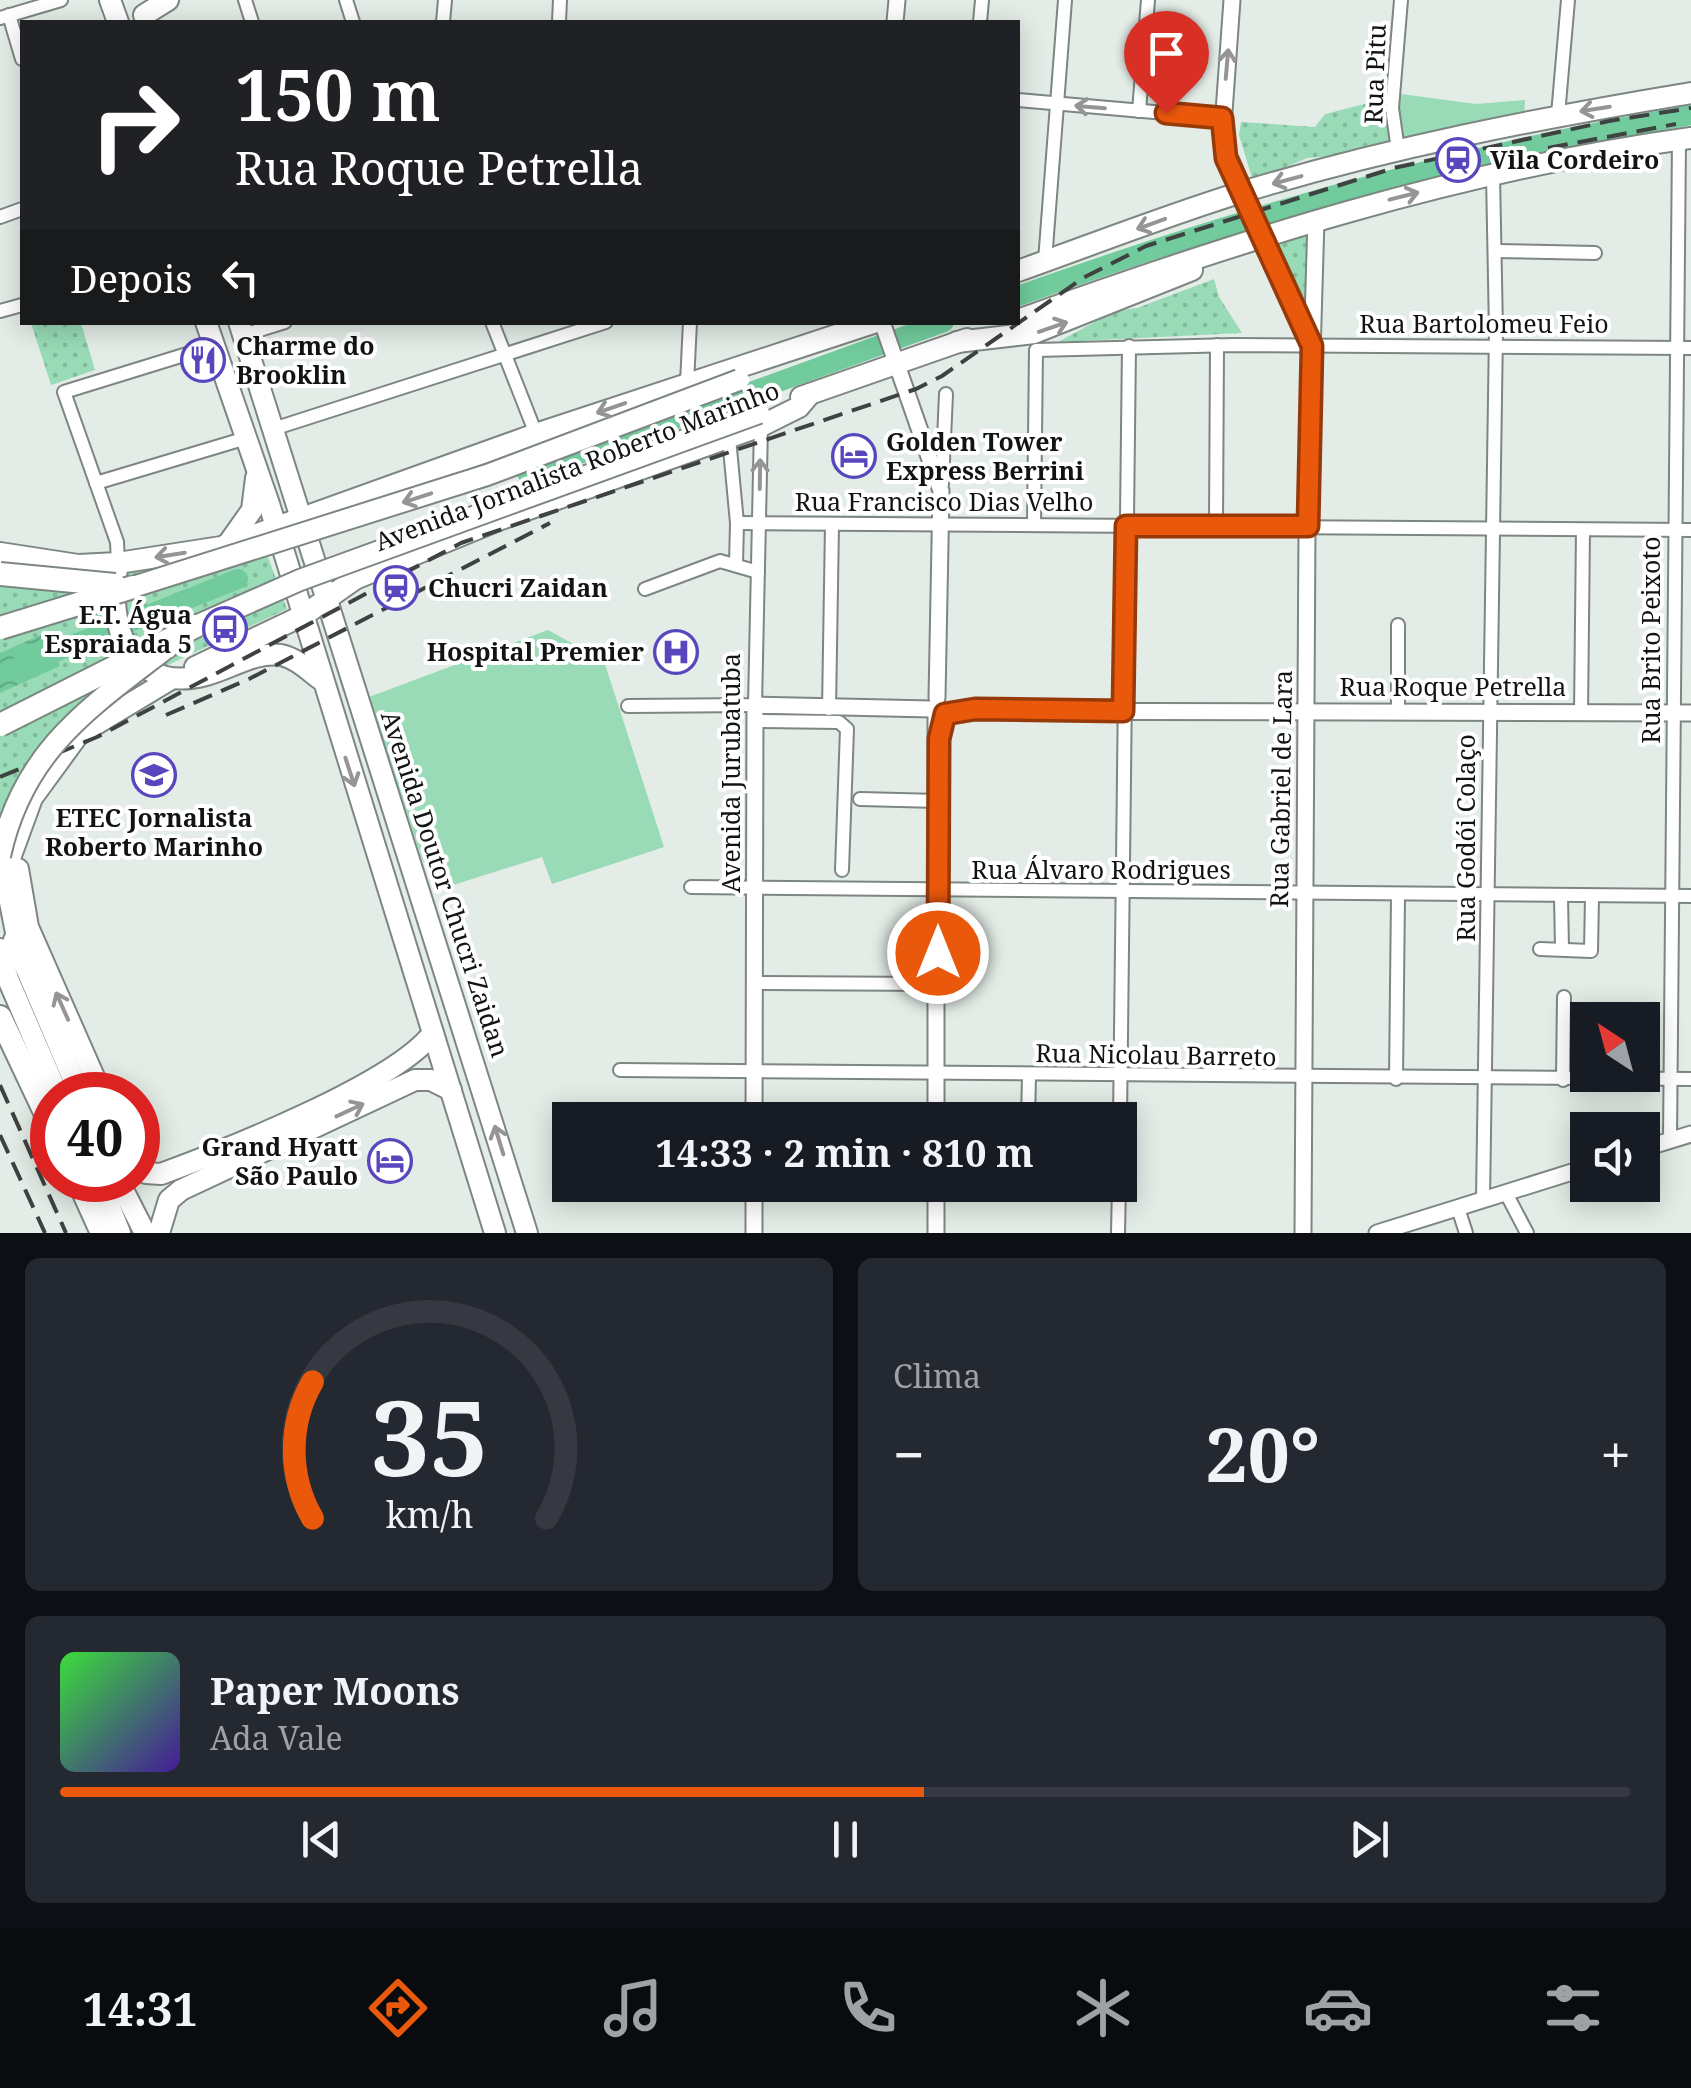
<!DOCTYPE html>
<html lang="pt">
<head>
<meta charset="utf-8">
<style>
	:root { --surface:#171b24; --page:#242831; --text:#f1f3f6; --muted:#9ea1a6; --line:#363941; --accent:#ea580c }
	body { margin:0; font-family:"Noto Serif",serif; background:var(--page); color:var(--text); height:100vh; display:flex; flex-direction:column; font-size:38px; white-space:nowrap }
	* { box-sizing:border-box; margin:0 }
	p { font-size:32px; color:var(--muted) }
	.icon { flex:none; width:55px; height:55px; fill:none; stroke:currentColor; stroke-width:2; stroke-linecap:round; stroke-linejoin:round }
	.map { position:relative; height:1233px; overflow:hidden }
	.drawer { display:flex; flex-direction:column; gap:25px; padding:25px; background:#0d0f14; flex:1 }
	.drawer>* { flex:none }
	.banner { position:absolute; left:20px; top:20px; width:1000px; height:305px; border-radius:0px; box-shadow:0 5px 25px #0003; background:#202124; color:#fff; overflow:hidden }
	.needle { width:65px; rotate:324deg }
	.fabs { position:absolute; left:1570px; top:1002px; display:grid; gap:20px }
	.fabs a { display:grid; place-items:center; width:90px; height:90px; border-radius:0px; background:var(--surface); box-shadow:0 5px 25px #0003; font-size:50px }
	.speed { position:absolute; left:30px; top:1072px; display:flex; gap:20px; font-size:50px; font-weight:700; text-align:center }
	.speed>* { display:grid; place-content:center; width:130px; height:130px; border-radius:50%; background:var(--surface); box-shadow:0 5px 25px #0003; line-height:1 }
	.speed .limit { border:15px solid #d22; background:#fff; color:#111 }
	.pin { position:absolute; display:grid; place-items:center; width:85px; height:85px; color:#fff; margin:-102px -42px; border-radius:50% 50% 50% 0; rotate:-45deg; box-shadow:0 0 10px #0007 }
	.pin .icon { rotate:45deg }
	.me { position:absolute; width:110px; margin:-55px; rotate:0deg; stroke-linejoin:round; filter:drop-shadow(0 0 8px #0008) }
	.turn { display:flex; align-items:center; gap:35px; height:210px; padding:0 50px; font-size:45px }
	.turn .icon { width:130px; height:130px; stroke-width:2.5 }
	.turn b { display:block; font-size:70px; line-height:85px }
	.then { display:flex; align-items:center; height:95px; padding:0 50px; background:#0003; gap:20px; font-size:38px }
	.big { font-size:75px; font-weight:700; line-height:1.1 }
	.drawer .widget { flex:1; display:flex; flex-direction:column; justify-content:center; gap:15px; min-width:0; padding:0 35px; border-radius:15px; background:var(--page) }
	.drawer .dial { align-items:center; gap:0 }
	.dial svg { height:260px; overflow:visible; fill:none; stroke:var(--line); stroke-width:7; stroke-linecap:round; text-anchor:middle }
	.dial text { fill:var(--text); stroke:none }
	.song { display:flex; align-items:center; gap:30px }
	.cover { width:120px; height:120px; border-radius:15px; background:linear-gradient(135deg,hsl(120 70% 55%),hsl(260 70% 35%)) }
	.played { height:10px; border-radius:5px; background:linear-gradient(90deg,var(--accent) 55%,var(--line) 55%) }
	.keys { display:flex; justify-content:space-around; direction:ltr }
	.heat { display:flex; justify-content:space-between; align-items:center; font-size:55px; direction:ltr }
	.drawer .tiles { flex:1; display:grid; gap:25px; grid-template-columns:1fr 1fr }
	.widget:last-child { grid-column:span 2 }
	.trip { position:absolute; left:552px; top:1102px; width:585px; height:100px; border-radius:0px; background:var(--surface); box-shadow:0 5px 25px #0003; font-weight:700; line-height:100px; text-align:center }
	.tab-bar { display:flex; height:160px; justify-content:space-around; align-items:center; background:#090b0e; color:var(--muted) }
	.tab-bar .icon { width:70px; height:70px }
	.tab-bar .selected { color:var(--accent) }
	.tab-bar b { font-size:45px; color:var(--text) }
	.map>svg:first-child { display:block }
	.green { fill:#98dbb6 }
	.park { fill:url(#park-dots) }
	.water { fill:url(#water-waves) }
	.lines { fill:none; stroke-linecap:round; stroke-linejoin:round }
	.river { stroke:#71cb9c; stroke-width:20 }
	.minor-casing { stroke:#7d8681; stroke-width:16 }
	.tertiary-casing { stroke:#7d8681; stroke-width:19 }
	.primary-casing { stroke:#7d8681; stroke-width:24 }
	.trunk-casing { stroke:#7d8681; stroke-width:24 }
	.motorway-casing { stroke:#7d8681; stroke-width:26 }
	.minor { stroke:#fff; stroke-width:12 }
	.tertiary { stroke:#fff; stroke-width:15 }
	.primary { stroke:#fff; stroke-width:20 }
	.trunk { stroke:#fff; stroke-width:20 }
	.motorway { stroke:#fff; stroke-width:22 }
	.rail { stroke:#3e4240; stroke-width:4; stroke-dasharray:20 10; stroke-linecap:butt }
	.primary-bridge-casing { stroke:#7d8681; stroke-width:24; stroke-linecap:butt }
	.trunk-bridge-casing { stroke:#7d8681; stroke-width:24; stroke-linecap:butt }
	.motorway-bridge-casing { stroke:#7d8681; stroke-width:26; stroke-linecap:butt }
	.primary-bridge { stroke:#fff; stroke-width:20 }
	.trunk-bridge { stroke:#fff; stroke-width:20 }
	.motorway-bridge { stroke:#fff; stroke-width:22 }
	.oneway { stroke:#949594 }
	.route-casing { stroke:#983908; stroke-width:25 }
	.route { stroke:#ea580c; stroke-width:18 }
	.labels { text-anchor:middle; stroke-width:8; stroke-linejoin:round; paint-order:stroke }
	.street-label { font-size:25px; fill:#111412; stroke:#fff }
	.poi-label { font-size:25px; font-weight:bold; fill:#111412; stroke:#fff; text-anchor:start }
</style>
</head>
<body>
<div class="map">
<svg width="1691" height="1233" viewBox="0 0 1691 1233">
	<defs>
		<pattern id="park-dots" width="8" height="8" patternUnits="userSpaceOnUse" patternTransform="scale(2.5)"><rect width="8" height="8" fill="#98dbb6"/><path d="M2 2h.1M6 6h.1" fill="none" stroke="#82bb9b" stroke-width="1.8" stroke-linecap="round"/></pattern>
		<pattern id="water-waves" width="16" height="10" patternUnits="userSpaceOnUse" patternTransform="scale(2.5)"><rect width="16" height="10" fill="#71cb9c"/><path d="M0 5q4-4 8 0t8 0" fill="none" stroke="#61ad85"/></pattern>
	</defs>
	<rect width="100%" height="100%" fill="#e3ece6"/>
	<g class="green">
		<polygon points="1401,94 1476,104 1525,100 1524,121 1399,142 1396,97"/>
		<polygon points="548,630 604,661 664,847 552,884 542,857 450,886 440,855 423,862 369,697"/>
	</g>
	<g class="park">
		<polygon points="1369,103 1381,109 1395,151 1307,158 1253,181 1239,135 1241,122 1315,127 1325,114"/>
		<polygon points="1314,221 1311,342 1263,237"/>
		<polygon points="1214,279 1219,297 1242,333 1058,342 1115,311 1137,308"/>
		<polygon points="31,323 81,323 95,370 51,385"/>
		<polygon points="258,530 287,609 168,665 103,704 0,860 0,561 79,570"/>
	</g>
	<polygon class="water" points="45,633 60,666 0,693 0,653"/>
	<g class="lines">
		<g class="river">
			<path d="M1018,296C1238,217 1460,154 1691,115"/>
			<polyline points="527,473 944,322"/>
			<polyline points="0,674 238,579"/>
		</g>
		<g class="minor-casing">
			<g id="minor">
				<polyline points="245,0 252,22"/>
				<polyline points="346,0 353,22"/>
				<polyline points="9,15 22,59"/>
				<polyline points="0,18 61,0"/>
				<polyline points="443,22 445,0"/>
				<polyline points="559,22 560,0"/>
				<polyline points="980,22 982,0"/>
				<polyline points="1018,100 1222,118"/>
				<polyline points="1139,111 1148,0"/>
				<polyline points="1558,115 1568,0"/>
				<polyline points="1398,150 1392,108 1401,0"/>
				<polyline points="0,217 22,209"/>
				<polyline points="1495,251 1595,253"/>
				<polyline points="1045,261 1065,0"/>
				<polyline points="0,311 22,305"/>
				<polyline points="492,322 536,434"/>
				<polyline points="243,335 285,322"/>
				<polyline points="687,383 690,322"/>
				<polyline points="273,429 606,322"/>
				<polyline points="729,438 737,523 736,563"/>
				<polyline points="96,483 243,439"/>
				<polyline points="942,484 946,394"/>
				<polyline points="737,523 1691,530"/>
				<polyline points="1034,524 1036,350 1234,345 1691,348"/>
				<polyline points="1216,526 1217,345"/>
				<polyline points="118,563 117,542 64,392 213,346"/>
				<polyline points="645,589 720,561 758,572"/>
				<polyline points="1398,625 1398,712"/>
				<polyline points="628,706 755,705 761,426"/>
				<polyline points="829,709 832,525"/>
				<polyline points="1581,713 1583,530"/>
				<polyline points="755,721 839,722 847,729 842,870"/>
				<polyline points="860,799 939,801"/>
				<polyline points="691,887 1691,896"/>
				<polyline points="1561,897 1562,948"/>
				<polyline points="1540,949 1591,951 1592,897"/>
				<polyline points="755,983 937,984"/>
				<polyline points="620,1070 1691,1079"/>
				<polyline points="1396,1079 1398,896"/>
				<polyline points="1563,1080 1564,997"/>
				<polyline points="1028,1120 1029,1076"/>
				<polyline points="1120,1120 1129,346"/>
				<polyline points="1670,1140 1679,140"/>
				<polyline points="1506,1193 1527,1233"/>
				<polyline points="1483,1200 1496,331 1493,175"/>
				<polyline points="1458,1208 1466,1233"/>
				<polyline points="1118,1233 1119,1185"/>
			</g>
		</g>
		<g class="tertiary-casing">
			<g id="tertiary">
				<polyline points="1232,0 1222,140 1310,342"/>
				<polyline points="895,22 897,0"/>
				<polyline points="882,322 941,491 937,698"/>
				<polyline points="949,711 1691,713"/>
				<polyline points="936,714 936,1120"/>
				<polyline points="754,1120 755,705 932,709"/>
				<polyline points="1642,1149 1691,1134"/>
				<polyline points="936,1185 936,1233"/>
				<polyline points="754,1233 754,1185"/>
				<polyline points="1303,1233 1307,526 1316,219"/>
				<polyline points="1377,1233 1588,1167"/>
			</g>
		</g>
		<g class="primary-casing">
			<g id="primary">
				<polyline points="110,0 118,22"/>
				<polyline points="144,15 168,0"/>
				<path d="M1018,271C1091,245 1165,216 1239,193C1387,148 1539,118 1691,93"/>
				<path d="M1018,320C1237,241 1459,170 1691,138"/>
				<polyline points="206,322 269,504 495,1233"/>
				<polyline points="239,322 527,1233"/>
				<polyline points="957,342 1034,333 1192,270"/>
				<polyline points="801,397 967,339"/>
				<polyline points="230,541 252,510 256,478"/>
				<polyline points="195,667 304,615 355,579 501,519 761,426 799,407 810,394"/>
				<path d="M320,679C308,670 296,658 281,655C255,651 230,669 206,675C130,695 105,625 118,563L221,547L536,434L876,322"/>
				<polyline points="18,869 28,927 102,1095"/>
				<path d="M138,1167L146,1173L161,1174C226,1150 394,1084 433,1033"/>
				<polyline points="159,1233 169,1200 181,1190 415,1080 431,1080 451,1090"/>
			</g>
		</g>
		<g class="trunk-casing">
			<g id="trunk">
				<polyline points="0,553 78,565 118,563"/>
				<polyline points="14,940 80,1095"/>
				<polyline points="19,948 10,902 9,861 32,798 78,735 171,679"/>
				<polyline points="0,949 8,979 58,1095"/>
				<polyline points="118,1180 145,1233"/>
			</g>
		</g>
		<g class="motorway-casing">
			<g id="motorway">
				<polyline points="0,1017 52,1127"/>
				<polyline points="78,1180 102,1233"/>
				<polyline points="104,1195 119,1233"/>
			</g>
		</g>
		<use href="#minor" class="minor"/>
		<use href="#tertiary" class="tertiary"/>
		<use href="#primary" class="primary"/>
		<use href="#trunk" class="trunk"/>
		<use href="#motorway" class="motorway"/>
		<g class="rail">
			<polyline points="1548,148 1676,124"/>
			<polyline points="166,715 249,679 550,523"/>
			<polyline points="0,777 97,737 461,543 916,389 942,376 1083,278 1146,246 1394,168 1609,121 1691,108"/>
			<polyline points="0,1085 66,1233"/>
			<polyline points="0,1135 45,1233"/>
		</g>
		<g class="primary-bridge-casing">
			<g id="primary-bridge">
				<polyline points="133,587 487,475 739,380"/>
				<polyline points="196,626 300,580 759,413"/>
			</g>
		</g>
		<g class="trunk-bridge-casing">
			<path id="trunk-bridge" d="M0,856C23,750 89,708 169,646"/>
		</g>
		<g class="motorway-bridge-casing">
			<g id="motorway-bridge">
				<polyline points="0,574 115,585"/>
				<polyline points="0,628 133,587"/>
				<polyline points="0,725 196,626"/>
			</g>
		</g>
		<use href="#primary-bridge" class="primary-bridge"/>
		<use href="#trunk-bridge" class="trunk-bridge"/>
		<use href="#motorway-bridge" class="motorway-bridge"/>
	</g>
	<defs><path id="oneway-shaft" d="M-6 0H5M1.5-3L5.5 0L1.5 3" fill="none" stroke-width="1.6" stroke-linecap="round" stroke-linejoin="round" transform="scale(2.5)"/></defs>
	<g class="oneway">
		<use href="#oneway-shaft" transform="translate(1227 64) rotate(-85)"/>
		<use href="#oneway-shaft" transform="translate(1090 107) rotate(-175)"/>
		<use href="#oneway-shaft" transform="translate(1595 109) rotate(171)"/>
		<use href="#oneway-shaft" transform="translate(1287 180) rotate(165)"/>
		<use href="#oneway-shaft" transform="translate(1404 196) rotate(-14)"/>
		<use href="#oneway-shaft" transform="translate(1151 224) rotate(160)"/>
		<use href="#oneway-shaft" transform="translate(1053 327) rotate(-19)"/>
		<use href="#oneway-shaft" transform="translate(611 408) rotate(161)"/>
		<use href="#oneway-shaft" transform="translate(760 474) rotate(-89)"/>
		<use href="#oneway-shaft" transform="translate(417 498) rotate(162)"/>
		<use href="#oneway-shaft" transform="translate(170 555) rotate(171)"/>
		<use href="#oneway-shaft" transform="translate(350 772) rotate(72)"/>
		<use href="#oneway-shaft" transform="translate(62 1006) rotate(-114)"/>
		<use href="#oneway-shaft" transform="translate(350 1110) rotate(-25)"/>
		<use href="#oneway-shaft" transform="translate(499 1140) rotate(-107)"/>
	</g>
	<g class="lines">
		<g class="route-casing">
			<polyline id="route" points="938,953 939,739 945,714 975,709 1123,711 1126,526 1308,526 1312,346 1226,158 1222,118 1166,113"/>
		</g>
		<use href="#route" class="route"/>
	</g>
	<defs>
		<g id="station-ring" transform="scale(2.25)"><circle r="9.5" fill="#fff" stroke="#5846be" stroke-width="1.5"/><path d="M-3-6H3Q5-6 5-4V2Q5 4 3 4L4.5 6H3L1.5 4h-3L-3 6H-4.5L-3 4Q-5 4-5 2V-4Q-5-6-3-6ZM-3.5-4v3h7v-3ZM-3.5 1v1.5H-2V1ZM2 1v1.5H3.5V1Z" fill="#5846be"/></g>
		<g id="restaurant-ring" transform="scale(2.25)"><circle r="9.5" fill="#fff" stroke="#5846be" stroke-width="1.5"/><path d="M-5-6h1v4h1v-4h1v4h1v-4h1v5L-1.5 .5V6h-2V.5L-5-1ZM5-6V6H3V1.5H1.5Q1.5-4 5-6Z" fill="#5846be"/></g>
		<g id="hotel-ring" transform="scale(2.25)"><circle r="9.5" fill="#fff" stroke="#5846be" stroke-width="1.5"/><path d="M-6-4.5h1.5V1H6V5H4.5V3h-9V5H-6ZM-4 0a1.8 1.8 0 1 1 3.6 0ZM.5 0V-2.5h3Q6-2.5 6 0Z" fill="#5846be"/></g>
		<g id="bus-ring" transform="scale(2.25)"><circle r="9.5" fill="#fff" stroke="#5846be" stroke-width="1.5"/><path d="M-5-6H5V4H4V6H2V4H-2V6H-4V4H-5ZM-3.5-4V0h7V-4ZM-3.5 1.2v1.5H-2V1.2ZM2 1.2v1.5H3.5V1.2Z" fill="#5846be"/></g>
		<g id="hospital-ring" transform="scale(2.25)"><circle r="9.5" fill="#fff" stroke="#5846be" stroke-width="1.5"/><path d="M-5-5h3v3.5h4V-5h3V5h-3V1.5h-4V5h-3Z" fill="#5846be"/></g>
		<g id="university-ring" transform="scale(2.25)"><circle r="9.5" fill="#fff" stroke="#5846be" stroke-width="1.5"/><path d="M0-5L7-2L0 1L-7-2ZM-4 1L0 2.5L4 1V4Q0 6-4 4Z" fill="#5846be"/></g>
	</defs>
	<g fill-rule="evenodd">
		<use href="#station-ring" x="1458" y="160"/>
		<use href="#restaurant-ring" x="203" y="360"/>
		<use href="#hotel-ring" x="854" y="456"/>
		<use href="#station-ring" x="396" y="588"/>
		<use href="#bus-ring" x="225" y="629"/>
		<use href="#hospital-ring" x="676" y="652"/>
		<use href="#university-ring" x="154" y="775"/>
		<use href="#hotel-ring" x="390" y="1161"/>
	</g>
	<g class="labels">
		<g class="street-label">
			<text transform="translate(1375 74) rotate(-88)" y="9">Rua Pitu</text>
			<text x="1484" y="333">Rua Bartolomeu Feio</text>
			<text transform="translate(577 466) rotate(-21)" y="9">Avenida Jornalista Roberto Marinho</text>
			<text x="944" y="511">Rua Francisco Dias Velho</text>
			<text transform="translate(1651 640) rotate(-90)" y="9">Rua Brito Peixoto</text>
			<text x="1453" y="696">Rua Roque Petrella</text>
			<text transform="translate(731 773) rotate(-90)" y="9">Avenida Jurubatuba</text>
			<text transform="translate(1281 789) rotate(-89)" y="9">Rua Gabriel de Lara</text>
			<text transform="translate(1466 838) rotate(-90)" y="9">Rua Godói Colaço</text>
			<text x="1101" y="879">Rua Álvaro Rodrigues</text>
			<text transform="translate(445 884) rotate(72)" y="9">Avenida Doutor Chucri Zaidan</text>
			<text transform="translate(1156 1055) rotate(1)" y="9">Rua Nicolau Barreto</text>
		</g>
		<g class="poi-label">
			<text x="1490" y="169">Vila Cordeiro</text>
			<text x="236" y="355">Charme do<tspan x="236" dy="29">Brooklin</tspan></text>
			<text x="886" y="451">Golden Tower<tspan x="886" dy="29">Express Berrini</tspan></text>
			<text x="428" y="597">Chucri Zaidan</text>
			<text x="192" y="624" text-anchor="end">E.T. Água<tspan x="192" dy="29">Espraiada 5</tspan></text>
			<text x="644" y="661" text-anchor="end">Hospital Premier</text>
			<text x="154" y="827" text-anchor="middle">ETEC Jornalista<tspan x="154" dy="29">Roberto Marinho</tspan></text>
			<text x="358" y="1156" text-anchor="end">Grand Hyatt<tspan x="358" dy="29">São Paulo</tspan></text>
		</g>
	</g>
</svg>
<div class="fabs">
<a><svg class="needle" viewBox="-14 -14 28 28"><path d="M0-13l5 13h-10z" fill="#e53935"/><path d="M0 13l5-13h-10z" fill="#9ea1a6"/></svg></a>
<a><svg class="icon" aria-label="sound" viewBox="0 0 24 24"><path d="M4 9h4l5-4v14l-5-4H4zM17 9q2 3 0 6"/></svg></a>
</div>
<div class="speed"><div class="limit">40</div></div>
<div class="pin" style="left:1166px;top:113px;background:#d93025"><svg class="icon" aria-label="arrive" viewBox="0 0 24 24"><path d="M6 21V4h12l-3 4 3 4H6"/></svg></div>
<svg class="me" style="left:938px;top:953px" viewBox="-20 -20 40 40"><circle r="17" fill="#ea580c" stroke="#fff" stroke-width="3"/><path d="M0-11L8 9 0 5-8 9z" fill="#fff"/></svg>
<div class="trip">14:33 · 2 min · 810 m</div>
<div class="banner">
<div class="turn"><svg class="icon" aria-label="right" viewBox="0 0 24 24"><path d="M7 20v-9h11M14 6l5 5-5 5"/></svg><div><b>150 m</b>Rua Roque Petrella</div></div>
<div class="then">Depois<svg class="icon" aria-label="left" viewBox="0 0 24 24"><path d="M17 20v-9H6M10 6l-5 5 5 5"/></svg></div>
</div>
</div>
<section class="drawer">
<div class="tiles">
<div class="widget dial"><svg viewBox="0 0 100 80">
<path d="M14 69A42 42 0 1 1 86 69"/>
<path d="M14 69A42 42 0 0 1 14 27" stroke="#ea580c"/>
<text x="50" y="56" font-size="32" font-weight="700">35</text>
<text x="50" y="72" font-size="11">km/h</text>
</svg></div>
<div class="widget"><p>Clima</p>
<div class="heat"><a>−</a><b class="big">20°</b><a>+</a></div>
</div>
<div class="widget">
<div class="song"><i class="cover"></i><div><b>Paper Moons</b><p>Ada Vale</p></div></div>
<div class="played"></div>
<div class="keys"><svg class="icon" aria-label="previous" viewBox="0 0 24 24"><path d="M18 5L8 12l10 7zM5 5v14"/></svg><svg class="icon" aria-label="pause" viewBox="0 0 24 24"><path d="M8 5v14M16 5v14"/></svg><svg class="icon" aria-label="next" viewBox="0 0 24 24"><path d="M6 5l10 7-10 7zM19 5v14"/></svg></div>
</div>
</div>
</section>
<nav class="tab-bar">
<b>14:31</b>
<svg class="icon selected" aria-label="directions" viewBox="0 0 24 24"><path d="M12 3l9 9-9 9-9-9zM9 14v-3h6M13 9l2 2-2 2"/></svg>
<svg class="icon" aria-label="music" viewBox="0 0 24 24"><path d="M9 18V5l10-2v13"/><circle cx="6" cy="18" r="3"/><circle cx="16" cy="16" r="3"/></svg>
<svg class="icon" aria-label="phone" viewBox="0 0 24 24"><path d="M5 4h4l2 5-3 2q2 4 5 5l2-3 5 2v4C11 20 4 13 5 4z"/></svg>
<svg class="icon" aria-label="climate" viewBox="0 0 24 24"><path d="M12 3v18M4 7l16 10M4 17L20 7"/></svg>
<svg class="icon" aria-label="car" viewBox="0 0 24 24"><path d="M5 17H2v-5l4-1 3-4h7l3 4 3 1v5h-3M9 17h6M6 11h13"/><circle cx="7" cy="17" r="2"/><circle cx="17" cy="17" r="2"/></svg>
<svg class="icon" aria-label="filters" viewBox="0 0 24 24"><path d="M4 7h16M4 17h16"/><circle cx="9" cy="7" r="2"/><circle cx="15" cy="17" r="2"/></svg>
</nav>
</body>
</html>
